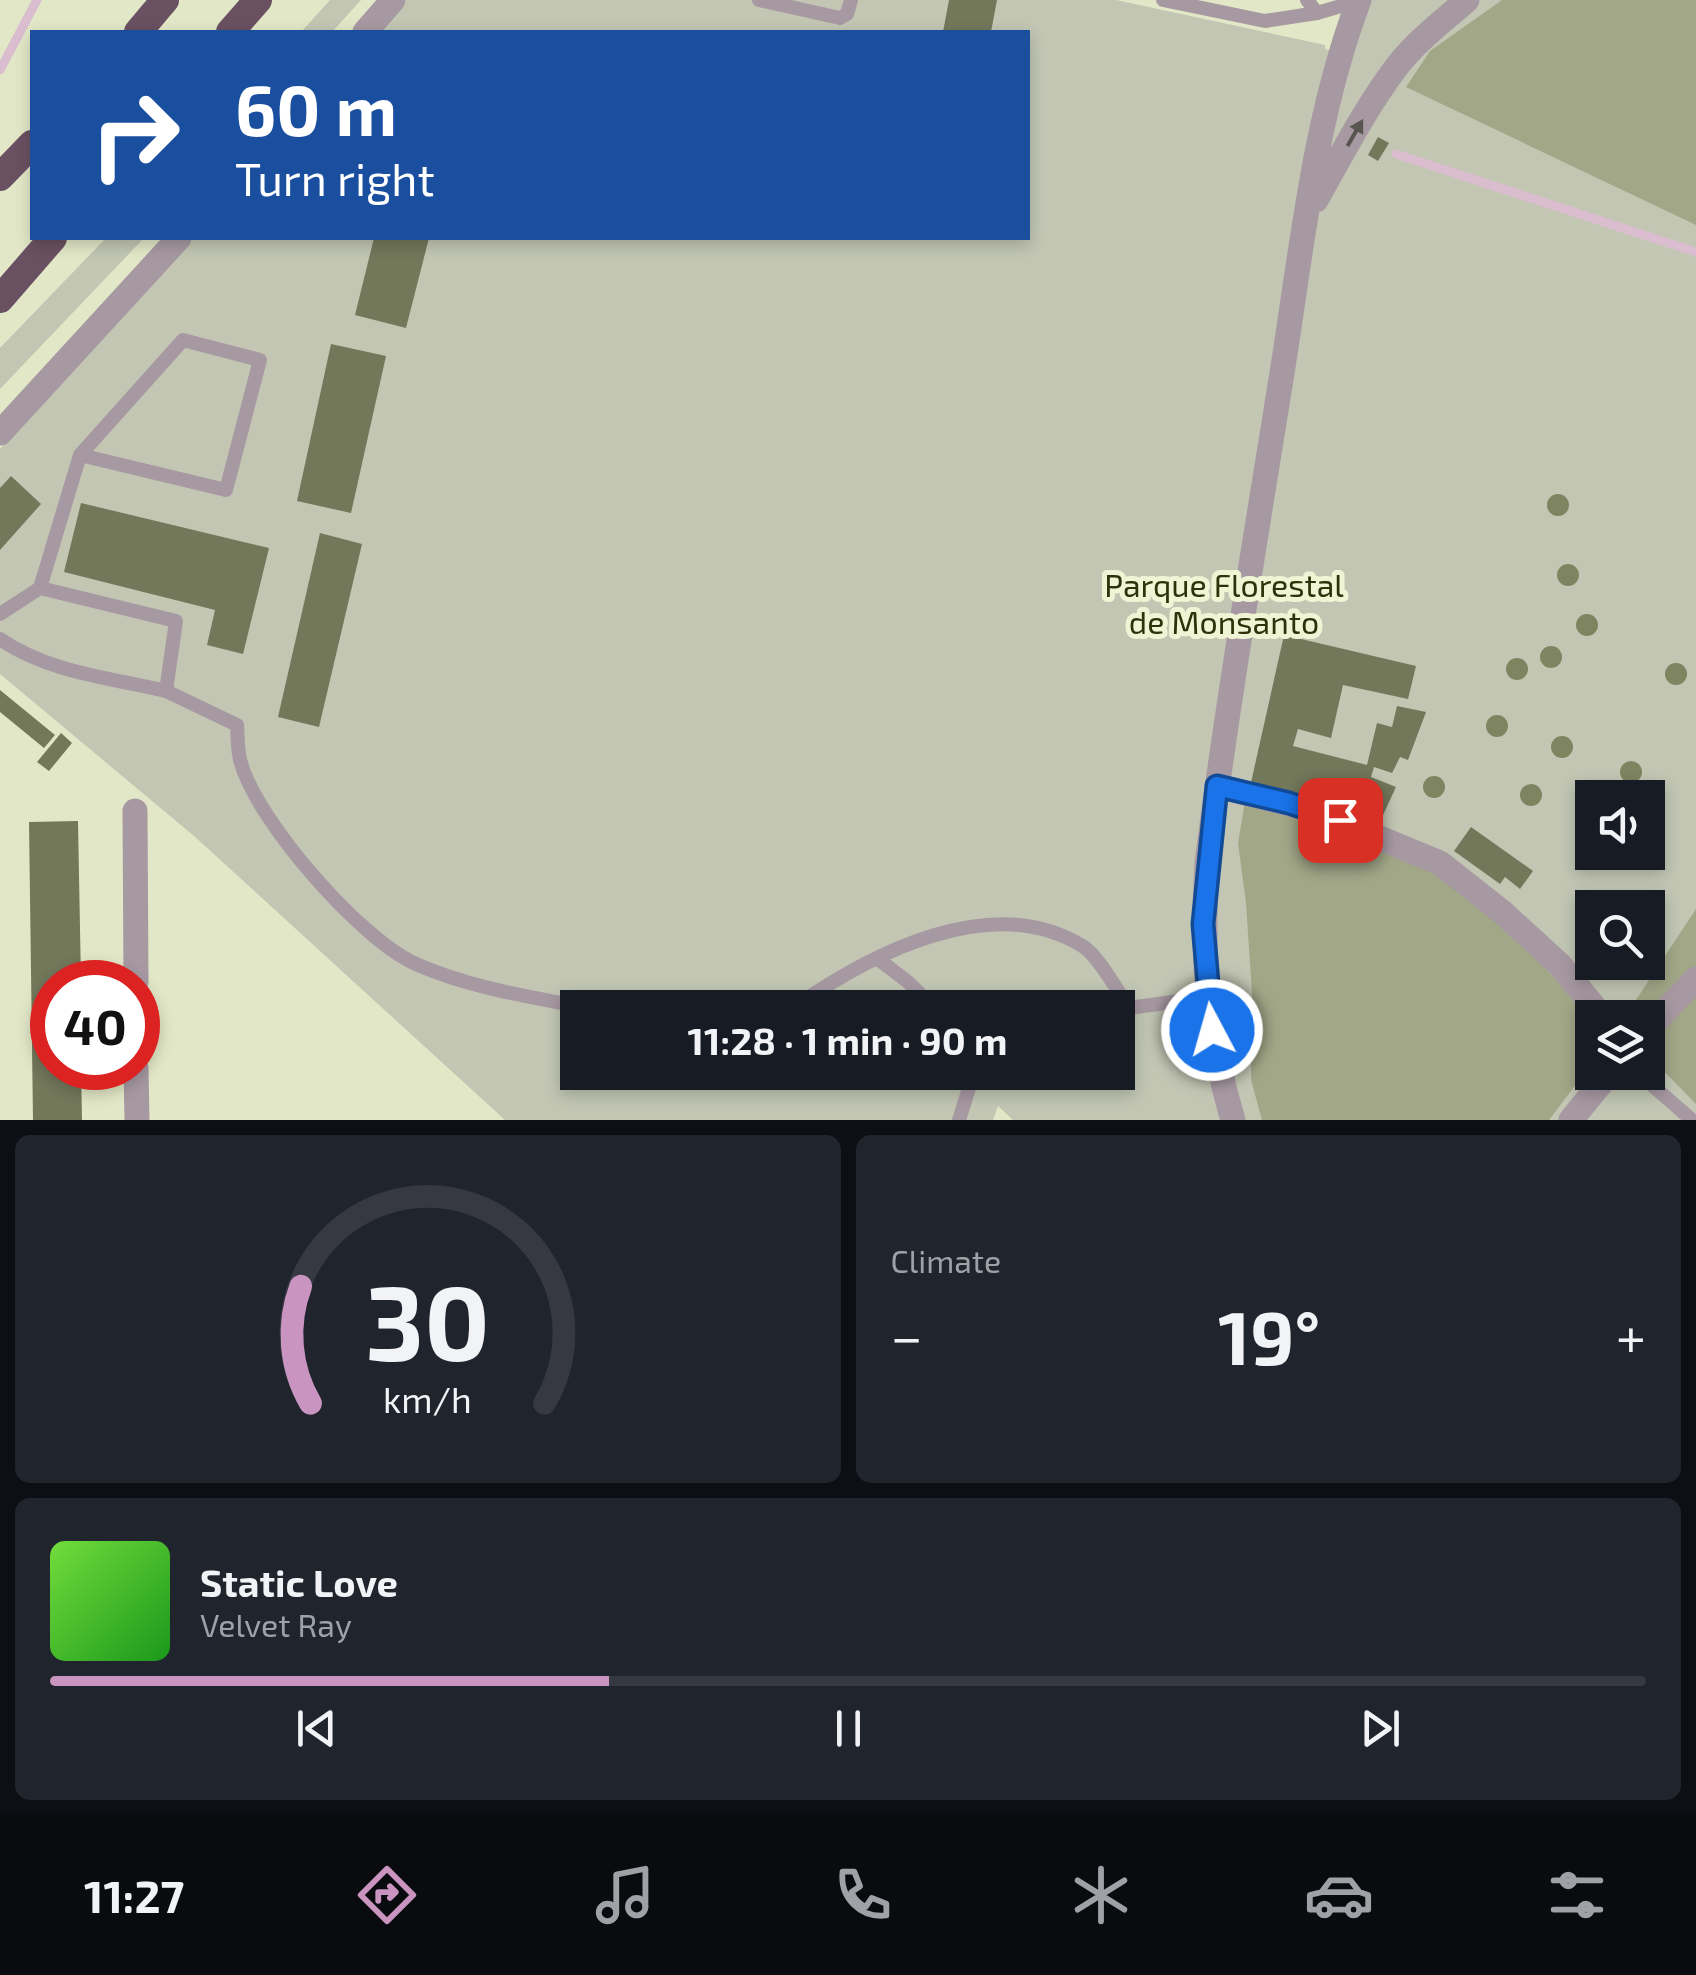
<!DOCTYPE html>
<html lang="en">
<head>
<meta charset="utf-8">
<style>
	:root { --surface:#171b24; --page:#20242c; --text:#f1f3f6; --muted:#9ea1a6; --line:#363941; --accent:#c995c0 }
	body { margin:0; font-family:"Exo 2",sans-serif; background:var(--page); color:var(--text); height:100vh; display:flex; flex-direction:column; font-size:38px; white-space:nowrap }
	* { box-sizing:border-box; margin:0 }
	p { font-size:32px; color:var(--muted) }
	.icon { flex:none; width:55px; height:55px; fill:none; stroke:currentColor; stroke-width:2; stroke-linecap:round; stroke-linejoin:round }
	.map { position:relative; height:1120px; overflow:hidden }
	.details { display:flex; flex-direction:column; gap:15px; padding:15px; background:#0d0f14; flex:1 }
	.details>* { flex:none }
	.guide { position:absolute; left:30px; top:30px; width:1000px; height:210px; border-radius:0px; box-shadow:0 5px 15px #0003; background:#1a4fa0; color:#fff; overflow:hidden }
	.tools { position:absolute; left:1575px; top:780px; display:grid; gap:20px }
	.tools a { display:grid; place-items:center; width:90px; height:90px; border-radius:0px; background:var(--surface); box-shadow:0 5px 15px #0003; font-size:50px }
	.speed { position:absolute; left:30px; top:960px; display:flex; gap:20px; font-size:50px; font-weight:700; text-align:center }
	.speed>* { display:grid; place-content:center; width:130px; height:130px; border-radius:50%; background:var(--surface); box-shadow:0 5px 15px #0003; line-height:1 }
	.speed .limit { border:15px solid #d22; background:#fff; color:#111 }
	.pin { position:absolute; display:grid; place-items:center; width:85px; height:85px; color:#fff; margin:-42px; border-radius:20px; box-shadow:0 5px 15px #0006 }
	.me { position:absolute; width:110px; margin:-55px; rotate:354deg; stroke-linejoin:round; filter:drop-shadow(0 0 8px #0008) }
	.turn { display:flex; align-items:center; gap:35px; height:210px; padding:0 40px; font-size:45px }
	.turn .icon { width:130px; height:130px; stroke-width:2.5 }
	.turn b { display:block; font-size:70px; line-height:85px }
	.big { font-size:75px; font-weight:700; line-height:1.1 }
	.details .widget { flex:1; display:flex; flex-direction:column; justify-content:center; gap:15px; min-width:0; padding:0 35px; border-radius:15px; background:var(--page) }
	.details .dial { align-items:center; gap:0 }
	.dial svg { height:260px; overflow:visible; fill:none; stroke:var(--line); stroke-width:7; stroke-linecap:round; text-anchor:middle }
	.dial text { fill:var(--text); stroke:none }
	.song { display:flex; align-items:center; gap:30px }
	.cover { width:120px; height:120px; border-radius:15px; background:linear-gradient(135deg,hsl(100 70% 55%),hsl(120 70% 35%)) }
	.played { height:10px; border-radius:5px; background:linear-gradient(90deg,var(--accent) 35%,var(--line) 35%) }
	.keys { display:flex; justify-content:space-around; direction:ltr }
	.heat { display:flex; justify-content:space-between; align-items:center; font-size:55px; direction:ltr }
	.details .tiles { flex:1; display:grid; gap:15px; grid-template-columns:1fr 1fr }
	.widget:last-child { grid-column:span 2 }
	.trip { position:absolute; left:560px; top:990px; width:575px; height:100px; border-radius:0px; background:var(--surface); box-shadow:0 5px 15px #0003; font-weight:700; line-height:100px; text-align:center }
	.tab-bar { display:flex; height:160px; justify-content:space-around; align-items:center; background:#090b0e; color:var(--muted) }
	.tab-bar .icon { width:70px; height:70px }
	.tab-bar .selected { color:var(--accent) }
	.tab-bar b { font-size:45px; color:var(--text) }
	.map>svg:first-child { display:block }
	.green { fill:#c2c6b3; fill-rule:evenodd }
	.forest { fill:#a2a788 }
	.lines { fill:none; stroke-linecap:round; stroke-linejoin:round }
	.stream { stroke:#dbbdd0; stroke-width:9 }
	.building { fill:#73785b }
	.service { stroke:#a799a2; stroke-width:14 }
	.minor { stroke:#a799a2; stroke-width:25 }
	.tertiary { stroke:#a799a2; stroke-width:25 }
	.trunk { stroke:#6a5162; stroke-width:28 }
	.tree { fill:#7f8460 }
	.oneway { fill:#58544f }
	.route-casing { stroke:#114b97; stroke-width:25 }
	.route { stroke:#1a73e8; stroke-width:18 }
	.labels { text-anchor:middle; stroke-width:10; stroke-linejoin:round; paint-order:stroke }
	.park-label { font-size:32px; fill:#2e320b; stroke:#eff5d4 }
</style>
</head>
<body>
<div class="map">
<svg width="1696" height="1120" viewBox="0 0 1696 1120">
	<rect width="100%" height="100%" fill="#e2e8c7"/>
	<g class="green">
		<polygon points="330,0 361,0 332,32 301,32"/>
		<path d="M399,0H1116L1325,45V49L1342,53L1361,0H1696V1120H1013L998,1106L993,1120H505L194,836L0,674V449L188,238H1028V32H370ZM1592,798H1648V852H1592ZM1592,908H1648V962H1592ZM578,1008H1118V1072H578ZM1592,1018H1648V1072H1592Z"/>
		<polygon points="106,238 144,238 0,389 0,348"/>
	</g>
	<g class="forest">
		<polygon points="1502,0 1696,0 1696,225 1406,87 1430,51"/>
		<polygon points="1245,801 1442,858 1592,1018 1592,1063 1549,1120 1262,1120 1251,1080 1252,993 1246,903 1238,843"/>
		<polygon points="1696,909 1696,1104 1648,1055 1648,1018 1624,1018"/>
	</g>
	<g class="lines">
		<g class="stream">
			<polyline points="0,70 37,0"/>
			<polyline points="1396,154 1696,252"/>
		</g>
	</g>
	<g class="building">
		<polygon points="949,0 997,0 991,32 943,32"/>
		<polygon points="1378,137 1389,143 1378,161 1368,155"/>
		<polygon points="374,238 429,238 406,328 355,315"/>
		<polygon points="331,344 386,356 351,513 297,501"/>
		<polygon points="11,476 41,504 0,550 0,488"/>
		<polygon points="81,503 269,548 243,654 207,645 215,610 64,572"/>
		<polygon points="320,533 362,544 319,727 278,717"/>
		<polygon points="1284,635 1416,666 1408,699 1343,685 1331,738 1298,729 1293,746 1367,765 1377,723 1392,727 1397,706 1426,712 1408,760 1400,757 1392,773 1374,767 1371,777 1396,787 1377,828 1250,787"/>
		<polygon points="0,690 55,735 44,748 0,712"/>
		<polygon points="61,733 72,743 49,771 37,762"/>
		<polygon points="78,821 81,982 52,982 52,1068 81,1068 82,1120 33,1120 29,822"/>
		<polygon points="1471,827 1533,871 1520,889 1505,877 1500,884 1454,851"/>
	</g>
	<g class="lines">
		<g class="service">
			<polyline points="759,0 840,18 847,14 851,0"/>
			<polyline points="1163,0 1265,21 1317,13"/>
			<polyline points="1307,0 1317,13 1358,1"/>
			<polyline points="40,588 80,455 226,490 260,360 183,340 80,455"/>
			<path d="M0,614L40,588L176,621L166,691C111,678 47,672 0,639"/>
			<path d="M166,691L237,725C238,737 237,752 241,763C257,821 361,940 416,964C470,988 531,997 588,1008"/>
			<polyline points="878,959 908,982 934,1008"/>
			<path d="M793,1008C870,954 993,889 1084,947C1099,957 1118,992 1129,1008L1208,997"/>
			<polyline points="1637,1072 1692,1120"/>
			<polyline points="959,1120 974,1072"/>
		</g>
		<g class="minor">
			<polyline points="1217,786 1312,810 1440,863 1501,911 1560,965 1603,1018"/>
			<polyline points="135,811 136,982"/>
			<polyline points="136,1068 137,1120"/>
		</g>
		<g class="tertiary">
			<polyline points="365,32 393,0"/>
			<path d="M1316,200C1342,154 1366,107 1398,65C1418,40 1443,21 1467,0"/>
			<polyline points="0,433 179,238"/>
			<polyline points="1648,1029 1696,979"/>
			<path d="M1233,1120C1207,1034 1201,952 1207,863C1228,699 1256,536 1282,373C1302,248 1314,119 1359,0"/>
			<polyline points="1571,1120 1610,1072"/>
		</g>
		<g class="trunk">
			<polyline points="138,32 165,0"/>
			<polyline points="230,32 258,0"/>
			<polyline points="0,177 32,144"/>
			<polyline points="0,299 53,238"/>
		</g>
	</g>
	<g class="tree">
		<circle cx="1558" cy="505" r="11"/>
		<circle cx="1568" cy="575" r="11"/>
		<circle cx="1587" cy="625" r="11"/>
		<circle cx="1551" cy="657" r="11"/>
		<circle cx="1517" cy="669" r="11"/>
		<circle cx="1676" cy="674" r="11"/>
		<circle cx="1497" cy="726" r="11"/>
		<circle cx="1562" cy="747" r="11"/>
		<circle cx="1631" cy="772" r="11"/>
		<circle cx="1434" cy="787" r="11"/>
		<circle cx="1531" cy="795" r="11"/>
	</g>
	<defs><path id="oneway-solid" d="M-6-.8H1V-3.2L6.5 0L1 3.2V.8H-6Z" transform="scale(2.5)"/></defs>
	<use class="oneway" href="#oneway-solid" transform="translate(1355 133) rotate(-60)"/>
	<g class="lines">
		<g class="route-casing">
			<polyline id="route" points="1212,1030 1203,924 1217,786 1289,803 1340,820"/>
		</g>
		<use href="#route" class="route"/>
	</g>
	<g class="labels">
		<g class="park-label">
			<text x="1224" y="597">Parque Florestal<tspan x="1224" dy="37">de Monsanto</tspan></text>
		</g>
	</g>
</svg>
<div class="tools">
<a><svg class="icon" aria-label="sound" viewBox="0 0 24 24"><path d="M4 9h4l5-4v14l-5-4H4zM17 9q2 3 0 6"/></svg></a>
<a><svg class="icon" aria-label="search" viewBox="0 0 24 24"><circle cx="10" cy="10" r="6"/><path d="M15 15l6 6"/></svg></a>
<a><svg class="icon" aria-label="layers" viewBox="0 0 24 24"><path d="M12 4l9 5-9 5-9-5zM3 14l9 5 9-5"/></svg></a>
</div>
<div class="speed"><div class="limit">40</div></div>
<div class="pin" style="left:1340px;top:820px;background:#d93025"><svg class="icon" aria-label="arrive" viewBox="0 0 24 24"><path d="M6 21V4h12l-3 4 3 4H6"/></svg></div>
<svg class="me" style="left:1212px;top:1030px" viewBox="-20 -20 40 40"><circle r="17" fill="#1a73e8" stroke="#fff" stroke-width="3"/><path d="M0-11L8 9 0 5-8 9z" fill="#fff"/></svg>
<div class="trip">11:28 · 1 min · 90 m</div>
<div class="guide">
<div class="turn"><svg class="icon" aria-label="right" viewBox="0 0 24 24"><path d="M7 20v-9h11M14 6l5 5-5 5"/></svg><div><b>60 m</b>Turn right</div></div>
</div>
</div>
<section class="details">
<div class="tiles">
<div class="widget dial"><svg viewBox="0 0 100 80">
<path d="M14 69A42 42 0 1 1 86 69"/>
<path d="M14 69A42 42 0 0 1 11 33" stroke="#c995c0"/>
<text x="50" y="56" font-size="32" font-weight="700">30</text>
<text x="50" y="72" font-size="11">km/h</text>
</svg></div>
<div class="widget"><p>Climate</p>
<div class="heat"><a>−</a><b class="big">19°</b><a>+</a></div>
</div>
<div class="widget">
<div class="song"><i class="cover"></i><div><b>Static Love</b><p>Velvet Ray</p></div></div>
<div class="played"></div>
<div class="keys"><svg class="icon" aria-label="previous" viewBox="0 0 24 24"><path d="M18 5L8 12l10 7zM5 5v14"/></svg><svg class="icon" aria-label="pause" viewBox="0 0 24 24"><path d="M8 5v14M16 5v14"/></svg><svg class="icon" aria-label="next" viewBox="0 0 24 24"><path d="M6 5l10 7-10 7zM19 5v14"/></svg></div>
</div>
</div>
</section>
<nav class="tab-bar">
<b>11:27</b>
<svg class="icon selected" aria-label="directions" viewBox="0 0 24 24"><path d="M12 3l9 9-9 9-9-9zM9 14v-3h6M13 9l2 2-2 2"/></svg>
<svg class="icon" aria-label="music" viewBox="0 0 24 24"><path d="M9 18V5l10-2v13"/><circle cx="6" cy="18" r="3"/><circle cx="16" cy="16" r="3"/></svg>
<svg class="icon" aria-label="phone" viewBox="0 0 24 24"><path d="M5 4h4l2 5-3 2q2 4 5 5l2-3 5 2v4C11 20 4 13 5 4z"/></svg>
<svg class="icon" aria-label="climate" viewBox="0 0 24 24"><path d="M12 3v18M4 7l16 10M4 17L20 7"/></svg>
<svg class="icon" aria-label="car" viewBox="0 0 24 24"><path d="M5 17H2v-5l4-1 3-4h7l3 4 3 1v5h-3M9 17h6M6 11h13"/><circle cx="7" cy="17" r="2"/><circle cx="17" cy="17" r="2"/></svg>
<svg class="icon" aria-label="filters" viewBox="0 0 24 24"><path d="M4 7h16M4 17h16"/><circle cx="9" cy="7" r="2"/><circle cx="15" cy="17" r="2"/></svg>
</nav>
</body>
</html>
